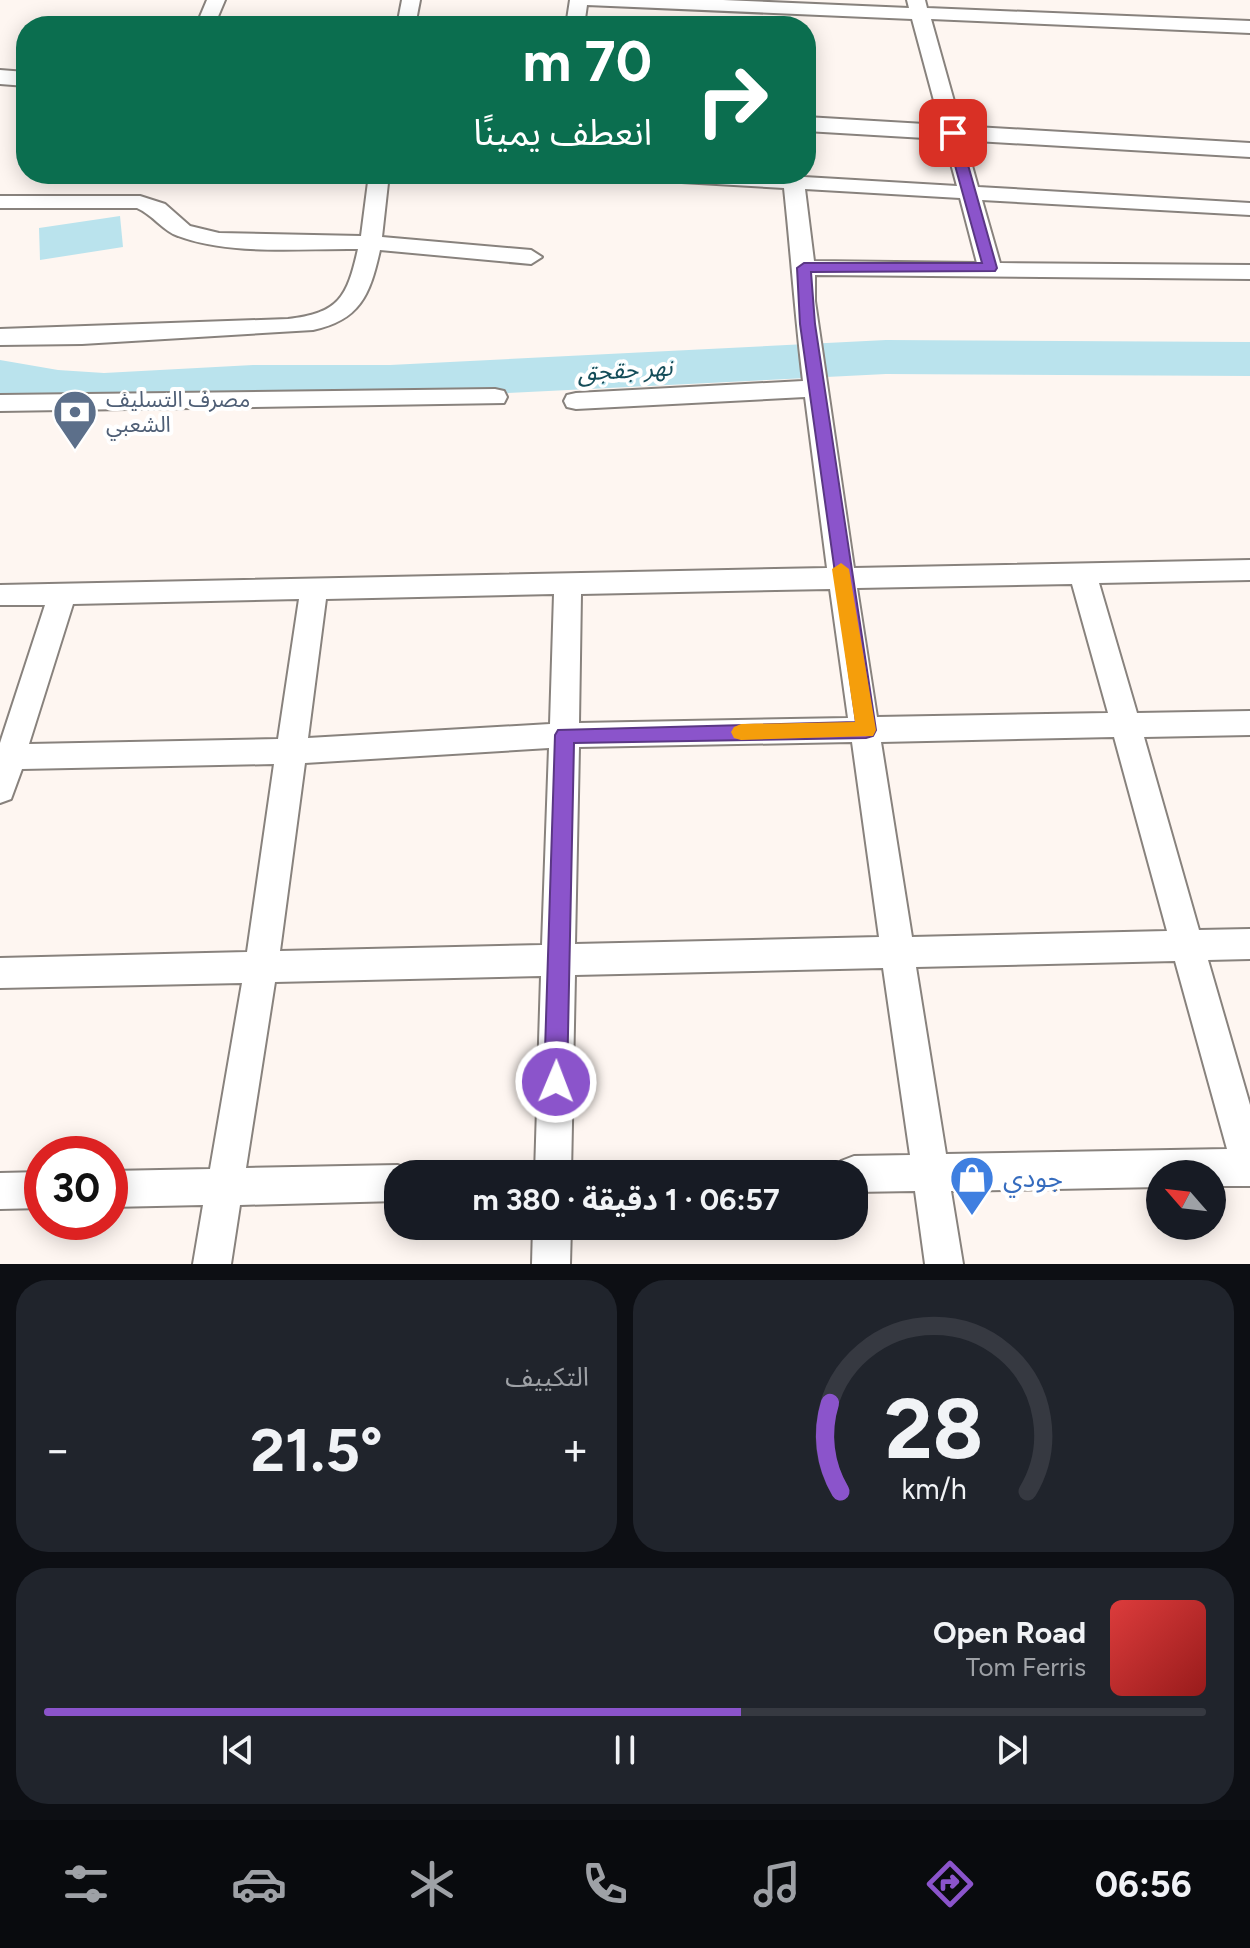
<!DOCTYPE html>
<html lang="ar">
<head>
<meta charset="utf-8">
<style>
	:root { --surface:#171b24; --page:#20242c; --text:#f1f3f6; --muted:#9ea1a6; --line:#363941; --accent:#8b54cb }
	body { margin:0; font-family:Figtree,"Noto Sans Arabic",sans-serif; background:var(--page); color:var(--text); direction:rtl; height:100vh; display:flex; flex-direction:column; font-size:30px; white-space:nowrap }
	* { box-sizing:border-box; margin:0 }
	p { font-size:26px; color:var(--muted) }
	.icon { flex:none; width:44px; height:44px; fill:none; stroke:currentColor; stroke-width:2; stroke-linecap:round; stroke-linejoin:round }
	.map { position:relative; height:1264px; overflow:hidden; direction:ltr }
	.drawer { display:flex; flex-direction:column; gap:16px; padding:16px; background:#0d0f14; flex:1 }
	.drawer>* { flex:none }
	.hud { position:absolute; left:16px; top:16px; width:800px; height:168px; border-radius:32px; box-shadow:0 4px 20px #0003; direction:rtl; background:#0b6e4f; color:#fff; overflow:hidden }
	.needle { width:52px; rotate:298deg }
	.buttons { position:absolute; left:1146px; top:1160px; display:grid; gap:16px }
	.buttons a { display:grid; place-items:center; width:80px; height:80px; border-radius:50%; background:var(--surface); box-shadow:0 4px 20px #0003; font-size:40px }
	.speed { position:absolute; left:24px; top:1136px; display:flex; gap:16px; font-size:40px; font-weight:700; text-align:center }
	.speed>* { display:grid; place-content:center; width:104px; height:104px; border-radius:50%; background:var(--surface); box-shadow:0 4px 20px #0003; line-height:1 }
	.speed .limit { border:12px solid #d22; background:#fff; color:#111 }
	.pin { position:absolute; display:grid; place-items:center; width:68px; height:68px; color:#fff; margin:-34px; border-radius:16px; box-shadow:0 4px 12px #0006 }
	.me { position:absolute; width:88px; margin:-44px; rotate:1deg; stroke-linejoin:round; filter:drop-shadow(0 0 6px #0008) }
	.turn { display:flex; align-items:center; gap:28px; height:168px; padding:0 32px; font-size:36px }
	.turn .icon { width:104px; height:104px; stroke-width:2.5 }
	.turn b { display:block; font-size:56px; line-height:68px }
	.big { font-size:60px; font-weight:700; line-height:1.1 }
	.drawer .widget { flex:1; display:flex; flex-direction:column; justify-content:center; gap:12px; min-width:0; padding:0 28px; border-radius:32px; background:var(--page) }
	.drawer .dial { align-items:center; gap:0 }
	.dial svg { height:208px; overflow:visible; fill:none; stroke:var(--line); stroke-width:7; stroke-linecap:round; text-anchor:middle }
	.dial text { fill:var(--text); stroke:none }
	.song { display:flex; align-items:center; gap:24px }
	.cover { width:96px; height:96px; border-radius:12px; background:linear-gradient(135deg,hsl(0 70% 55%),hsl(0 70% 35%)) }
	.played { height:8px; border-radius:4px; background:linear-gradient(90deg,var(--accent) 60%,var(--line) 60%) }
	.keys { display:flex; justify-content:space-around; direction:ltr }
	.heat { display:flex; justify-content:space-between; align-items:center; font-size:44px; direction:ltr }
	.drawer .tiles { flex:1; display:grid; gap:16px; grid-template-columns:1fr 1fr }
	.widget:last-child { grid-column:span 2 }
	.trip { position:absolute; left:384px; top:1160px; width:484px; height:80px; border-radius:32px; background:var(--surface); box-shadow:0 4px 20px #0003; font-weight:700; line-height:80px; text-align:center; direction:rtl }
	.dock { display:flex; height:128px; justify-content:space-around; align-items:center; background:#090b0e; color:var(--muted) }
	.dock .icon { width:56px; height:56px }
	.dock .selected { color:var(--accent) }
	.dock b { font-size:36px; color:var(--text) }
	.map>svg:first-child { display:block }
	.water { fill:#bae3ed }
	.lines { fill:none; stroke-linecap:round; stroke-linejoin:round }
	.river { fill:#bae3ed; fill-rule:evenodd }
	.minor-casing { stroke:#88827d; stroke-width:4 }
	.tertiary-casing { stroke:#88827d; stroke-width:4 }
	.minor { fill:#fff; fill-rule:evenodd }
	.tertiary { fill:#fff; fill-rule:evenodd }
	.route { fill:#8b54cb; stroke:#5a3784; stroke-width:2 }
	.slow { fill:#f59e0b }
	.labels { text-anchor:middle; stroke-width:8; stroke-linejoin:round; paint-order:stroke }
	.service-label { font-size:22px; fill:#4e5e75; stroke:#fff; text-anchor:start }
	.water-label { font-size:24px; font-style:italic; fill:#154d59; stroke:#fff }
	.near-shop-label { font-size:26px; fill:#366cbe; stroke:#fff; text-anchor:start }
</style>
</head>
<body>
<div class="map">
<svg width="1250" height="1264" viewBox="0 0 1250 1264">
	<rect width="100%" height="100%" fill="#fef6f1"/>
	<polygon class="water" points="120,216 123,247 40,260 39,228"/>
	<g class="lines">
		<polygon class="river" points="886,340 1250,342 1250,376 886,374 390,399 253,399 104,407 58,404 0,394 0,360 58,370 104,373 253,365 390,365"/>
		<g class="minor-casing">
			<g id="minor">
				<polygon points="207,0 225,0 214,26 196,26"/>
				<polygon points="402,0 420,0 415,26 397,26"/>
				<path d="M570,0H723L909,8L907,0H925L927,8L1250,21V33L931,19L978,187L1250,203V215L982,200L1000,263L1250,265V279L815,275V301L854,568L1250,560V580L1099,583L1137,713L1250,711V735L1144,737L1199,930L1250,929V959L1208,960L1250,1105V1186H1212V1174H1160V1187L951,1191L963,1264H925L915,1191L854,1192V1174H836L841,1161L854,1156L910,1155L883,968L575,975L571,1174H535L541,976L275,982L246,1168L398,1165L411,1170L413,1174H398V1201L240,1205L231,1264H193L203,1205L110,1207V1171L210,1169L242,983L0,988V958L247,952L274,764L22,769L11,799L0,803V743L45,605H0V585L827,568L805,397L576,409L567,407L564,401L567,395L576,393L803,381C795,316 791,253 784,188L647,180L637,174H803L804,177L957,186L912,19L587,5L584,26H566ZM805,189L960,198L977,263L814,261ZM1072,584L1108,713L877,717L857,588ZM830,589L848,718L579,723L581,594ZM554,594L550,724L308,738L326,599ZM299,599L278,739L29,744L73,604ZM1114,737L1167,931L912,937L881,742ZM852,742L879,937L575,944L579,747ZM549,748L542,945L280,951L305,763ZM1175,961L1227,1149L946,1154L916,967Z"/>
				<path d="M369,174H389L382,237L531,250L542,257L531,264L380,250C370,295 360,320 313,330L82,344L0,345V329L288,319C339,313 347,298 358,249C302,248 231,256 178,236C163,231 153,215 137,208H0V196H140L165,204L190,226L219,233L361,236Z"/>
				<polygon points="495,389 504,391 507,397 504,403 0,411 0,395"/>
				<polygon points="42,1172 42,1208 0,1209 0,1173"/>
				<polygon points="533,1226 571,1226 570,1264 532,1264"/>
			</g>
		</g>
		<g class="tertiary-casing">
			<g id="tertiary">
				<polygon points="0,70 26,72 26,86 0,84"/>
				<polygon points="806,117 1250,143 1250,157 806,131"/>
			</g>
		</g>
		<use href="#minor" class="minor"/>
		<use href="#tertiary" class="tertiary"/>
	</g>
	<polygon class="route" points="953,129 959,133 997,268 995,271 811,272 815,324 876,730 873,736 866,738 574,743 567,1082 564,1090 556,1094 548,1090 544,1082 555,735 558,730 856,722 800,324 797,268 804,263 982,263 946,133"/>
	<polygon class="slow" points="841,563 849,569 876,730 873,736 741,740 734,738 731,732 734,727 741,724 855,722 832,569"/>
	<defs>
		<g id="bank-pin" transform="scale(2.3)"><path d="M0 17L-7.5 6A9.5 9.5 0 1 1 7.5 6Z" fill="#5c6f8a" stroke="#fff"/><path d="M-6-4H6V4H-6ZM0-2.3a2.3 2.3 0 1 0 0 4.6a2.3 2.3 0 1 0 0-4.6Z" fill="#fff"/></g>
		<g id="shop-pin" transform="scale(2.3)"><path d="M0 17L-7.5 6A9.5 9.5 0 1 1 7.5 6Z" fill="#3f7fe0" stroke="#fff"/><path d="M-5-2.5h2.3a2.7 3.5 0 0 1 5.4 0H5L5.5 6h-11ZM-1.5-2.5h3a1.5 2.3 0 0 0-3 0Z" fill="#fff"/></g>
	</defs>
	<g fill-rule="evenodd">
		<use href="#bank-pin" x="75" y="412"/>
		<use href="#shop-pin" x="972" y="1178"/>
	</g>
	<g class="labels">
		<g class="service-label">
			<text x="106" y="407">مصرف التسليف<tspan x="106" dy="25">الشعبي</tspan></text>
		</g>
		<g class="water-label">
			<text transform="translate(625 370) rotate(-3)" y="8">نهر جقجق</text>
		</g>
		<g class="near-shop-label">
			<text x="1003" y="1187">جودي</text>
		</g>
	</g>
</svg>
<div class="buttons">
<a><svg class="needle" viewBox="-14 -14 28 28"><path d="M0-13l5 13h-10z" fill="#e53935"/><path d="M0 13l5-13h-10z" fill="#9ea1a6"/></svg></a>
</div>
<div class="speed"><div class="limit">30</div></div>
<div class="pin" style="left:953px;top:133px;background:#d93025"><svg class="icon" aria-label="arrive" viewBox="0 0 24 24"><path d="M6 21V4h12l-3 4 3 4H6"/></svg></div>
<svg class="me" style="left:556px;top:1082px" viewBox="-20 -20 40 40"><circle r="17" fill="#8b54cb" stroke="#fff" stroke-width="3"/><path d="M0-11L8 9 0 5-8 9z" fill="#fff"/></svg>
<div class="trip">06:57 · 1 دقيقة · 380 m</div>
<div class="hud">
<div class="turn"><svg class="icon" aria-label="right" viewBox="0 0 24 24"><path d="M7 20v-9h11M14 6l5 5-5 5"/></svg><div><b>70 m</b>انعطف يمينًا</div></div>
</div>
</div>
<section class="drawer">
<div class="tiles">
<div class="widget dial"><svg viewBox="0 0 100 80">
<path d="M14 69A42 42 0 1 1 86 69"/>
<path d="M14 69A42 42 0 0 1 10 35" stroke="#8b54cb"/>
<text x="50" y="56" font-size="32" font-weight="700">28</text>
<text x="50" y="72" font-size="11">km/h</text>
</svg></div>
<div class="widget"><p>التكييف</p>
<div class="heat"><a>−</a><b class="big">21.5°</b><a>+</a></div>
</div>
<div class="widget">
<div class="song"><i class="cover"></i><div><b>Open Road</b><p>Tom Ferris</p></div></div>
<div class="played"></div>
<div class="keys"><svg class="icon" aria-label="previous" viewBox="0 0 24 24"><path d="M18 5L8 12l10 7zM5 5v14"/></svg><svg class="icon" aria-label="pause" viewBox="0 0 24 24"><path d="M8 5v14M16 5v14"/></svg><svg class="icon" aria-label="next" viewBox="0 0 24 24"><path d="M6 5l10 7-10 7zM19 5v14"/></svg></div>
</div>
</div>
</section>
<nav class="dock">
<b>06:56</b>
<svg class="icon selected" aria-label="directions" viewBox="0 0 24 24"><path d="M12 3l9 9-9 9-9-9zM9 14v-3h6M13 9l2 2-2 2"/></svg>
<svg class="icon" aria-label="music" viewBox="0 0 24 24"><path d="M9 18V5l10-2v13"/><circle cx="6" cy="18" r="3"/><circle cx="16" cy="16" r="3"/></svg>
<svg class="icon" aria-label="phone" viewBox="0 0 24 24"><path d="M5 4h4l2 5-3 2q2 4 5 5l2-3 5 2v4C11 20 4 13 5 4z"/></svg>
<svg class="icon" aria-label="climate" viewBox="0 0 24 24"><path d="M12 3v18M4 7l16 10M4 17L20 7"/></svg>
<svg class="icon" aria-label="car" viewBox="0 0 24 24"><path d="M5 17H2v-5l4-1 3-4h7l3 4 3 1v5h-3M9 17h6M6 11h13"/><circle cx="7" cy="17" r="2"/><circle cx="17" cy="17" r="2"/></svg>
<svg class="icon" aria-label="filters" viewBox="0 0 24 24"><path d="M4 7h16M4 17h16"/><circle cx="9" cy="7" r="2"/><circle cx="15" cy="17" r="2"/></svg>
</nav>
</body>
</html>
